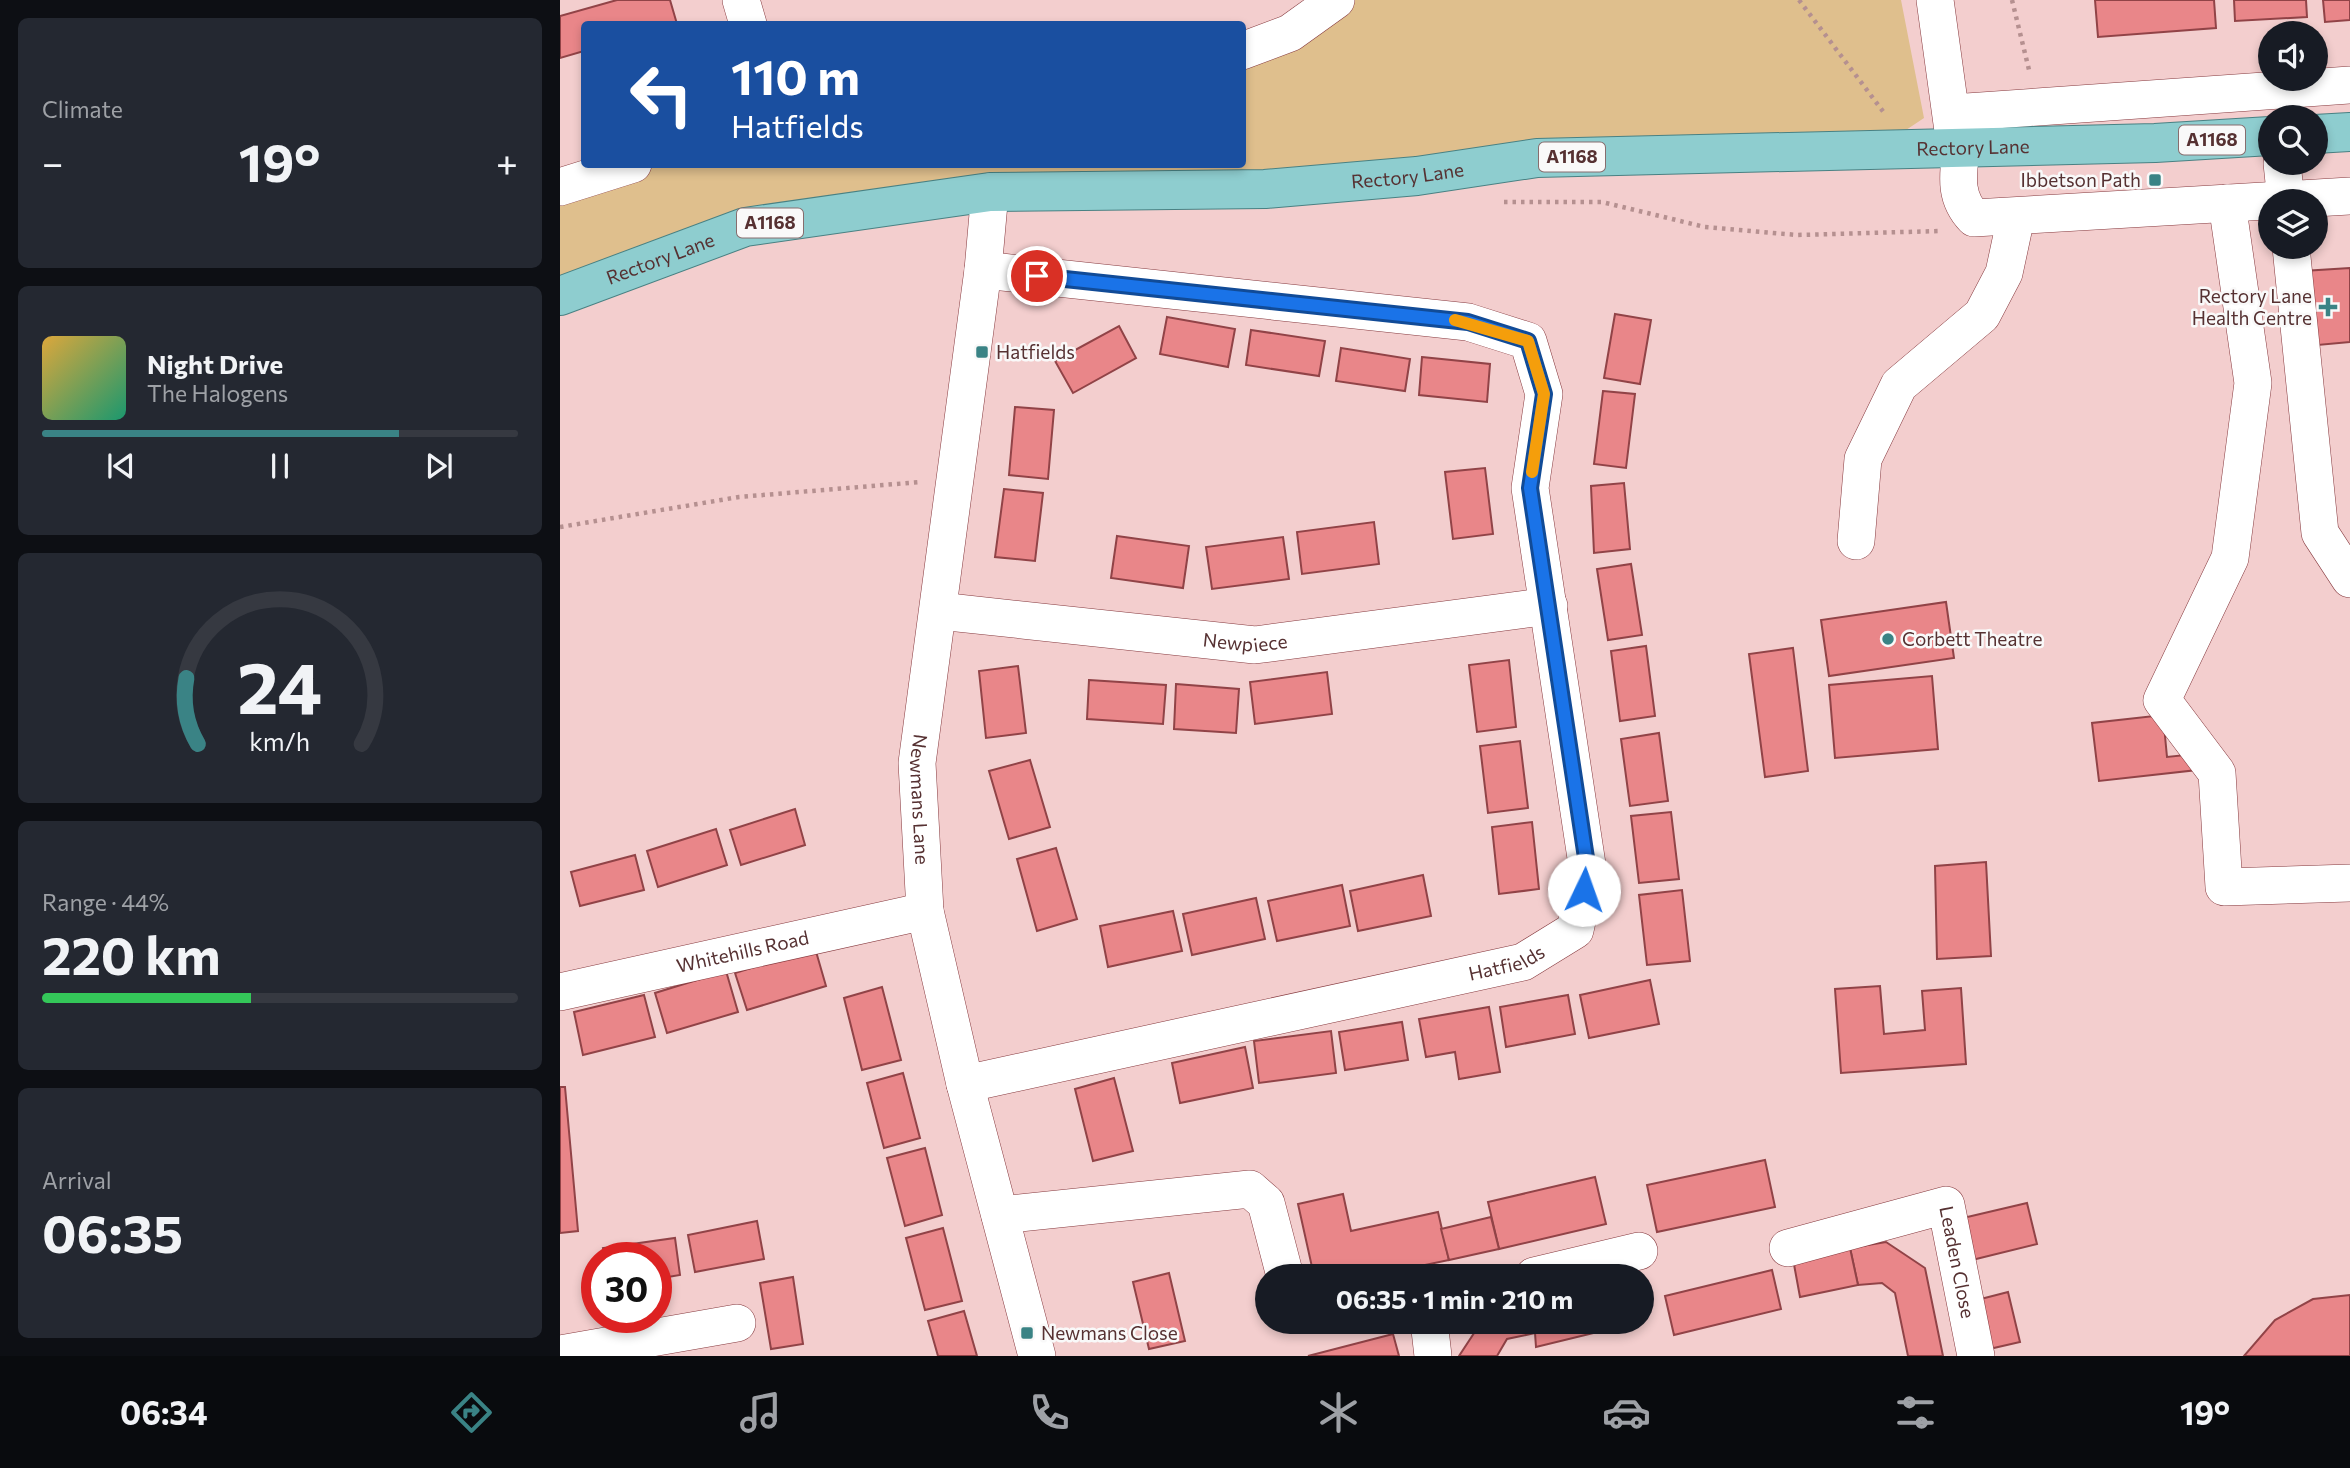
<!DOCTYPE html>
<html lang="en">
<head>
<meta charset="utf-8">
<style>
	:root { --surface:#171b24; --page:#242831; --text:#f1f3f6; --muted:#9ea1a6; --line:#363941; --accent:#3a8385 }
	body { margin:0; font-family:Commissioner,sans-serif; background:var(--page); color:var(--text); height:100vh; display:flex; flex-direction:column; font-size:26px; white-space:nowrap }
	* { box-sizing:border-box; margin:0 }
	p { font-size:23px; color:var(--muted) }
	.icon { flex:none; width:38px; height:38px; fill:none; stroke:currentColor; stroke-width:2; stroke-linecap:round; stroke-linejoin:round }
	.map { position:relative; flex:1; overflow:hidden }
	.panel { display:flex; flex-direction:column; gap:18px; padding:18px; background:#0d0f14; width:560px }
	.panel>* { flex:none }
	.hud { position:absolute; left:21px; top:21px; width:665px; height:147px; border-radius:7px; box-shadow:0 4px 10px #0003; background:#1a4fa0; color:#fff; overflow:hidden }
	.tools { position:absolute; left:1698px; top:21px; display:grid; gap:14px }
	.tools a { display:grid; place-items:center; width:70px; height:70px; border-radius:50%; background:var(--surface); box-shadow:0 4px 10px #0003; font-size:35px }
	.speed { position:absolute; left:21px; top:1242px; display:flex; gap:14px; font-size:35px; font-weight:700; text-align:center }
	.speed>* { display:grid; place-content:center; width:91px; height:91px; border-radius:50%; background:var(--surface); box-shadow:0 4px 10px #0003; line-height:1 }
	.speed .limit { border:10px solid #d22; background:#fff; color:#111 }
	.pin { position:absolute; display:grid; place-items:center; width:60px; height:60px; color:#fff; margin:-30px; border:4px solid #fff; border-radius:50%; box-shadow:0 2px 7px #0007 }
	.me { position:absolute; width:77px; margin:-38px; rotate:3deg; stroke-linejoin:round; filter:drop-shadow(0 0 5px #0008) }
	.turn { display:flex; align-items:center; gap:24px; height:147px; padding:0 35px; font-size:32px }
	.turn .icon { width:91px; height:91px; stroke-width:2.5 }
	.turn b { display:block; font-size:49px; line-height:60px }
	.big { font-size:52px; font-weight:700; line-height:1.1 }
	.panel .card { flex:1; display:flex; flex-direction:column; justify-content:center; gap:10px; min-width:0; padding:0 24px; border-radius:10px; background:var(--page) }
	.panel .dial { align-items:center; gap:0 }
	.dial svg { height:182px; overflow:visible; fill:none; stroke:var(--line); stroke-width:7; stroke-linecap:round; text-anchor:middle }
	.dial text { fill:var(--text); stroke:none }
	.song { display:flex; align-items:center; gap:21px }
	.cover { width:84px; height:84px; border-radius:10px; background:linear-gradient(135deg,hsl(40 70% 55%),hsl(160 70% 35%)) }
	.played { height:7px; border-radius:4px; background:linear-gradient(90deg,var(--accent) 75%,var(--line) 75%) }
	.keys { display:flex; justify-content:space-around; direction:ltr }
	.heat { display:flex; justify-content:space-between; align-items:center; font-size:38px; direction:ltr }
	.charge { height:10px; border-radius:5px; background:linear-gradient(90deg,#34c759 44%,var(--line) 0) }
	.trip { position:absolute; left:695px; top:1264px; width:399px; height:70px; border-radius:35px; background:var(--surface); box-shadow:0 4px 10px #0003; font-weight:700; line-height:70px; text-align:center }
	.dock { display:flex; height:112px; justify-content:space-around; align-items:center; background:#090b0e; color:var(--muted) }
	.dock .icon { width:49px; height:49px }
	.dock .active { color:var(--accent) }
	.dock b { font-size:32px; color:var(--text) }
	main { display:flex; flex:1; min-height:0 }
	.map>svg:first-child { display:block }
	.green { fill:#dfbf8d }
	.building { fill:#e98689; stroke:#914347; stroke-width:2 }
	.lines { fill:none; stroke-linecap:round; stroke-linejoin:round }
	.minor-casing { stroke:#86393e; stroke-width:38 }
	.major-casing { stroke:#498183; stroke-width:40 }
	.path { stroke:#b59090; stroke-width:4.5; stroke-dasharray:3.5 5; stroke-linecap:butt }
	.minor { stroke:#fff; stroke-width:37 }
	.major { stroke:#8ecdcf; stroke-width:38 }
	.route-casing { stroke:#114b97; stroke-width:18 }
	.route { stroke:#1a73e8; stroke-width:12 }
	.slow { stroke:#f59e0b; stroke-width:12 }
	.poi-dot { fill:#3a8385; stroke:#f9f9f9; stroke-width:2.5 }
	.labels { text-anchor:middle; stroke-width:5; stroke-linejoin:round; paint-order:stroke }
	.shield { fill:#f9f9f9; stroke:#876d6e; stroke-width:2 }
	.shield-label { font-size:18px; font-weight:bold; fill:#563132 }
	.street-label { font-size:19px; fill:#563132; stroke:#f9f9f9 }
	.poi-label { font-size:19px; fill:#563132; stroke:#f9f9f9; text-anchor:start }
</style>
</head>
<body>
<main>
<section class="panel">
<div class="card"><p>Climate</p>
<div class="heat"><a>−</a><b class="big">19°</b><a>+</a></div>
</div>
<div class="card">
<div class="song"><i class="cover"></i><div><b>Night Drive</b><p>The Halogens</p></div></div>
<div class="played"></div>
<div class="keys"><svg class="icon" aria-label="previous" viewBox="0 0 24 24"><path d="M18 5L8 12l10 7zM5 5v14"/></svg><svg class="icon" aria-label="pause" viewBox="0 0 24 24"><path d="M8 5v14M16 5v14"/></svg><svg class="icon" aria-label="next" viewBox="0 0 24 24"><path d="M6 5l10 7-10 7zM19 5v14"/></svg></div>
</div>
<div class="card dial"><svg viewBox="0 0 100 80">
<path d="M14 69A42 42 0 1 1 86 69"/>
<path d="M14 69A42 42 0 0 1 9 40" stroke="#3a8385"/>
<text x="50" y="56" font-size="32" font-weight="700">24</text>
<text x="50" y="72" font-size="11">km/h</text>
</svg></div>
<div class="card"><p>Range · 44%</p><b class="big">220 km</b><div class="charge"></div></div>
<div class="card"><p>Arrival</p><b class="big">06:35</b></div>
</section>
<div class="map">
<svg width="1790" height="1356" viewBox="0 0 1790 1356">
	<rect width="100%" height="100%" fill="#f3cece"/>
	<polygon class="green" points="776,0 1341,0 1364,118 1328,142 861,166 431,180 0,280 0,187 73,165 682,164 683,51"/>
	<g class="building">
		<polygon points="57,0 110,0 117,24 24,24 24,51 0,58 0,16"/>
		<polygon points="1535,0 1654,0 1656,28 1538,37"/>
		<polygon points="1674,0 1746,0 1747,17 1675,21"/>
		<polygon points="1763,0 1790,0 1790,20 1765,22"/>
		<polygon points="1790,268 1790,342 1747,346 1743,271"/>
		<polygon points="1055,314 1091,320 1080,384 1044,378"/>
		<polygon points="607,317 675,329 668,367 600,354"/>
		<polygon points="559,326 576,358 513,393 495,361"/>
		<polygon points="691,330 765,341 759,376 686,365"/>
		<polygon points="781,348 850,359 845,391 776,381"/>
		<polygon points="862,357 930,364 927,402 859,395"/>
		<polygon points="1043,391 1075,394 1066,468 1034,464"/>
		<polygon points="455,407 494,410 488,479 449,475"/>
		<polygon points="925,468 933,534 893,539 885,472"/>
		<polygon points="1064,483 1070,549 1034,553 1031,486"/>
		<polygon points="444,489 483,493 475,561 435,557"/>
		<polygon points="814,522 819,564 742,574 737,532"/>
		<polygon points="557,536 629,546 623,588 551,578"/>
		<polygon points="723,537 729,579 652,589 646,547"/>
		<polygon points="1071,564 1082,635 1048,640 1037,569"/>
		<polygon points="1386,602 1394,658 1269,676 1261,620"/>
		<polygon points="1086,646 1095,716 1060,721 1051,651"/>
		<polygon points="1233,648 1248,771 1205,777 1189,654"/>
		<polygon points="949,660 956,727 917,732 909,665"/>
		<polygon points="458,666 466,733 426,738 419,671"/>
		<polygon points="767,672 772,714 695,724 690,682"/>
		<polygon points="1372,676 1378,749 1275,758 1269,685"/>
		<polygon points="529,680 606,685 603,724 527,719"/>
		<polygon points="616,684 679,689 676,733 614,729"/>
		<polygon points="1603,715 1607,757 1635,754 1637,770 1539,781 1532,723"/>
		<polygon points="1099,733 1108,801 1070,806 1061,739"/>
		<polygon points="960,741 968,808 928,813 920,746"/>
		<polygon points="470,760 490,827 449,839 429,771"/>
		<polygon points="235,809 245,845 181,865 170,830"/>
		<polygon points="1111,812 1119,879 1079,883 1071,816"/>
		<polygon points="972,822 979,889 939,894 932,827"/>
		<polygon points="156,829 167,865 98,887 87,851"/>
		<polygon points="496,848 517,919 477,931 457,859"/>
		<polygon points="75,855 84,890 20,906 11,872"/>
		<polygon points="1426,862 1431,956 1377,959 1375,866"/>
		<polygon points="863,875 871,916 798,931 790,891"/>
		<polygon points="782,885 790,926 717,941 708,901"/>
		<polygon points="1122,890 1130,961 1087,965 1079,895"/>
		<polygon points="696,898 705,939 632,955 623,914"/>
		<polygon points="613,911 622,951 548,967 540,926"/>
		<polygon points="255,948 266,986 187,1010 175,973"/>
		<polygon points="166,971 178,1012 107,1033 95,993"/>
		<polygon points="1090,980 1099,1024 1029,1038 1020,995"/>
		<polygon points="1320,986 1324,1034 1365,1030 1362,991 1401,988 1406,1064 1281,1073 1275,989"/>
		<polygon points="322,987 341,1060 302,1070 284,998"/>
		<polygon points="84,995 95,1037 23,1055 14,1012"/>
		<polygon points="1008,995 1015,1034 946,1047 940,1007"/>
		<polygon points="929,1007 940,1072 899,1079 895,1052 866,1057 859,1019"/>
		<polygon points="842,1022 848,1060 785,1070 779,1032"/>
		<polygon points="771,1031 776,1073 699,1083 694,1041"/>
		<polygon points="685,1047 693,1088 620,1103 612,1063"/>
		<polygon points="343,1073 360,1138 324,1148 307,1083"/>
		<polygon points="554,1078 573,1151 533,1161 515,1089"/>
		<polygon points="0,1087 5,1087 18,1231 0,1233"/>
		<polygon points="365,1148 382,1215 345,1226 327,1158"/>
		<polygon points="1205,1160 1215,1207 1097,1232 1087,1185"/>
		<polygon points="1035,1177 1046,1224 939,1249 928,1202"/>
		<polygon points="783,1194 791,1231 878,1212 889,1260 812,1276 754,1276 738,1204"/>
		<polygon points="1467,1203 1477,1244 1412,1260 1403,1218"/>
		<polygon points="931,1217 939,1249 889,1260 881,1229"/>
		<polygon points="197,1221 204,1259 135,1272 128,1235"/>
		<polygon points="383,1228 402,1301 365,1310 346,1238"/>
		<polygon points="115,1238 120,1275 96,1279 96,1258 45,1258 43,1248"/>
		<polygon points="1326,1242 1365,1268 1383,1356 1348,1356 1335,1293 1322,1283 1298,1285 1290,1248"/>
		<polygon points="1290,1248 1298,1285 1240,1297 1233,1259"/>
		<polygon points="1212,1270 1221,1309 1114,1335 1105,1296"/>
		<polygon points="609,1273 625,1341 589,1349 573,1282"/>
		<polygon points="233,1277 243,1344 211,1349 200,1283"/>
		<polygon points="1448,1292 1460,1342 1425,1350 1413,1301"/>
		<polygon points="1790,1295 1790,1356 1684,1356 1715,1320 1753,1299"/>
		<polygon points="404,1311 417,1356 378,1356 368,1321"/>
		<polygon points="922,1321 1049,1321 1050,1329 976,1347 975,1333 947,1339 937,1356 899,1356"/>
		<polygon points="833,1334 839,1356 748,1356"/>
	</g>
	<g class="lines">
		<g class="minor-casing">
			<g id="minor">
				<polyline points="181,0 188,24"/>
				<polyline points="1375,0 1394,138"/>
				<polyline points="682,51 730,33 776,0"/>
				<polyline points="1392,113 1790,85"/>
				<path d="M1401,147C1398,176 1394,197 1414,218L1790,196"/>
				<polyline points="1722,163 1726,201"/>
				<polyline points="0,187 73,164"/>
				<path id="s1" d="M430,192L423,270L357,763L365,911L405,1084L477,1356"/>
				<polyline points="1667,203 1693,383 1670,558 1602,700 1657,773 1664,887 1790,883"/>
				<polyline points="1731,247 1760,533 1790,579"/>
				<polyline points="1296,541 1303,459 1339,385 1422,315 1444,273 1456,217"/>
				<path id="s2" d="M379,611L695,645L989,606"/>
				<path id="s3" d="M0,992L365,911"/>
				<path id="s4" d="M405,1084L963,962L1015,930L1028,871L970,488L984,394L968,341L908,322L423,270"/>
				<polyline points="440,1215 690,1189 706,1203 725,1276"/>
				<path id="s5" d="M1228,1248L1386,1205L1416,1356"/>
				<polyline points="974,1276 1079,1251"/>
				<polyline points="869,1321 873,1356"/>
				<polyline points="0,1354 177,1323"/>
			</g>
		</g>
		<g class="major-casing">
			<g id="major">
				<polyline points="1755,134 1790,132"/>
				<path id="s6" d="M0,296L185,227L430,192L705,189L857,176L977,158L1595,143L1710,136"/>
			</g>
		</g>
		<g class="path">
			<polyline points="1239,0 1325,114"/>
			<polyline points="1452,0 1470,74"/>
			<polyline points="944,202 1042,202 1145,227 1237,235 1380,231"/>
			<polyline points="0,527 179,497 360,482"/>
		</g>
		<use href="#minor" class="minor"/>
		<use href="#major" class="major"/>
	</g>
	<g class="lines">
		<g class="route-casing">
			<polyline id="route" points="477,276 908,322 968,341 984,394 970,488 1028,871 1024,890"/>
		</g>
		<use href="#route" class="route"/>
		<polyline class="slow" points="895,320 968,341 984,394 972,472"/>
	</g>
	<g class="poi-dot">
		<rect x="1588" y="173" width="14" height="14" rx="3.5"/>
		<path d="M1764.5 296.5h7v7h7v7h-7v7h-7v-7h-7v-7h7z"/>
		<rect x="415" y="345" width="14" height="14" rx="3.5"/>
		<circle cx="1328" cy="639" r="7"/>
		<rect x="460" y="1326" width="14" height="14" rx="3.5"/>
	</g>
	<g class="labels">
		<g class="shield">
			<rect x="1619" y="125.5" width="66" height="29" rx="5"/>
			<rect x="979" y="142.5" width="66" height="29" rx="5"/>
			<rect x="177" y="208.5" width="66" height="29" rx="5"/>
		</g>
		<g class="shield-label">
			<text x="1652" y="146">A1168</text>
			<text x="1012" y="163">A1168</text>
			<text x="210" y="229">A1168</text>
		</g>
		<g class="street-label">
			<text dy="7" stroke="none"><textPath href="#s6" startOffset="1430">Rectory Lane</textPath></text>
			<text dy="7" stroke="none"><textPath href="#s6" startOffset="863">Rectory Lane</textPath></text>
			<text dy="7" stroke="none"><textPath href="#s6" startOffset="107">Rectory Lane</textPath></text>
			<text dy="7" stroke="none"><textPath href="#s2" startOffset="308">Newpiece</textPath></text>
			<text dy="7" stroke="none"><textPath href="#s1" startOffset="612">Newmans Lane</textPath></text>
			<text dy="7" stroke="none"><textPath href="#s3" startOffset="187">Whitehills Road</textPath></text>
			<text dy="7" stroke="none"><textPath href="#s4" startOffset="555">Hatfields</textPath></text>
			<text dy="7" stroke="none"><textPath href="#s5" startOffset="222">Leaden Close</textPath></text>
		</g>
		<g class="poi-label">
			<text x="1581" y="187" text-anchor="end">Ibbetson Path</text>
			<text x="1752" y="303" text-anchor="end">Rectory Lane<tspan x="1752" dy="22">Health Centre</tspan></text>
			<text x="436" y="359">Hatfields</text>
			<text x="1342" y="646">Corbett Theatre</text>
			<text x="481" y="1340">Newmans Close</text>
		</g>
	</g>
</svg>
<div class="tools">
<a><svg class="icon" aria-label="sound" viewBox="0 0 24 24"><path d="M4 9h4l5-4v14l-5-4H4zM17 9q2 3 0 6"/></svg></a>
<a><svg class="icon" aria-label="search" viewBox="0 0 24 24"><circle cx="10" cy="10" r="6"/><path d="M15 15l6 6"/></svg></a>
<a><svg class="icon" aria-label="layers" viewBox="0 0 24 24"><path d="M12 4l9 5-9 5-9-5zM3 14l9 5 9-5"/></svg></a>
</div>
<div class="speed"><div class="limit">30</div></div>
<div class="pin" style="left:477px;top:276px;background:#d93025"><svg class="icon" aria-label="arrive" viewBox="0 0 24 24"><path d="M6 21V4h12l-3 4 3 4H6"/></svg></div>
<svg class="me" style="left:1024px;top:890px" viewBox="-20 -20 40 40"><circle r="19" fill="#fff"/><path d="M0-13L10 11 0 6-10 11z" fill="#1a73e8"/></svg>
<div class="trip">06:35 · 1 min · 210 m</div>
<div class="hud">
<div class="turn"><svg class="icon" aria-label="left" viewBox="0 0 24 24"><path d="M17 20v-9H6M10 6l-5 5 5 5"/></svg><div><b>110 m</b>Hatfields</div></div>
</div>
</div>
</main>
<nav class="dock">
<b>06:34</b>
<svg class="icon active" aria-label="directions" viewBox="0 0 24 24"><path d="M12 3l9 9-9 9-9-9zM9 14v-3h6M13 9l2 2-2 2"/></svg>
<svg class="icon" aria-label="music" viewBox="0 0 24 24"><path d="M9 18V5l10-2v13"/><circle cx="6" cy="18" r="3"/><circle cx="16" cy="16" r="3"/></svg>
<svg class="icon" aria-label="phone" viewBox="0 0 24 24"><path d="M5 4h4l2 5-3 2q2 4 5 5l2-3 5 2v4C11 20 4 13 5 4z"/></svg>
<svg class="icon" aria-label="climate" viewBox="0 0 24 24"><path d="M12 3v18M4 7l16 10M4 17L20 7"/></svg>
<svg class="icon" aria-label="car" viewBox="0 0 24 24"><path d="M5 17H2v-5l4-1 3-4h7l3 4 3 1v5h-3M9 17h6M6 11h13"/><circle cx="7" cy="17" r="2"/><circle cx="17" cy="17" r="2"/></svg>
<svg class="icon" aria-label="filters" viewBox="0 0 24 24"><path d="M4 7h16M4 17h16"/><circle cx="9" cy="7" r="2"/><circle cx="15" cy="17" r="2"/></svg>
<b>19°</b>
</nav>
</body>
</html>
